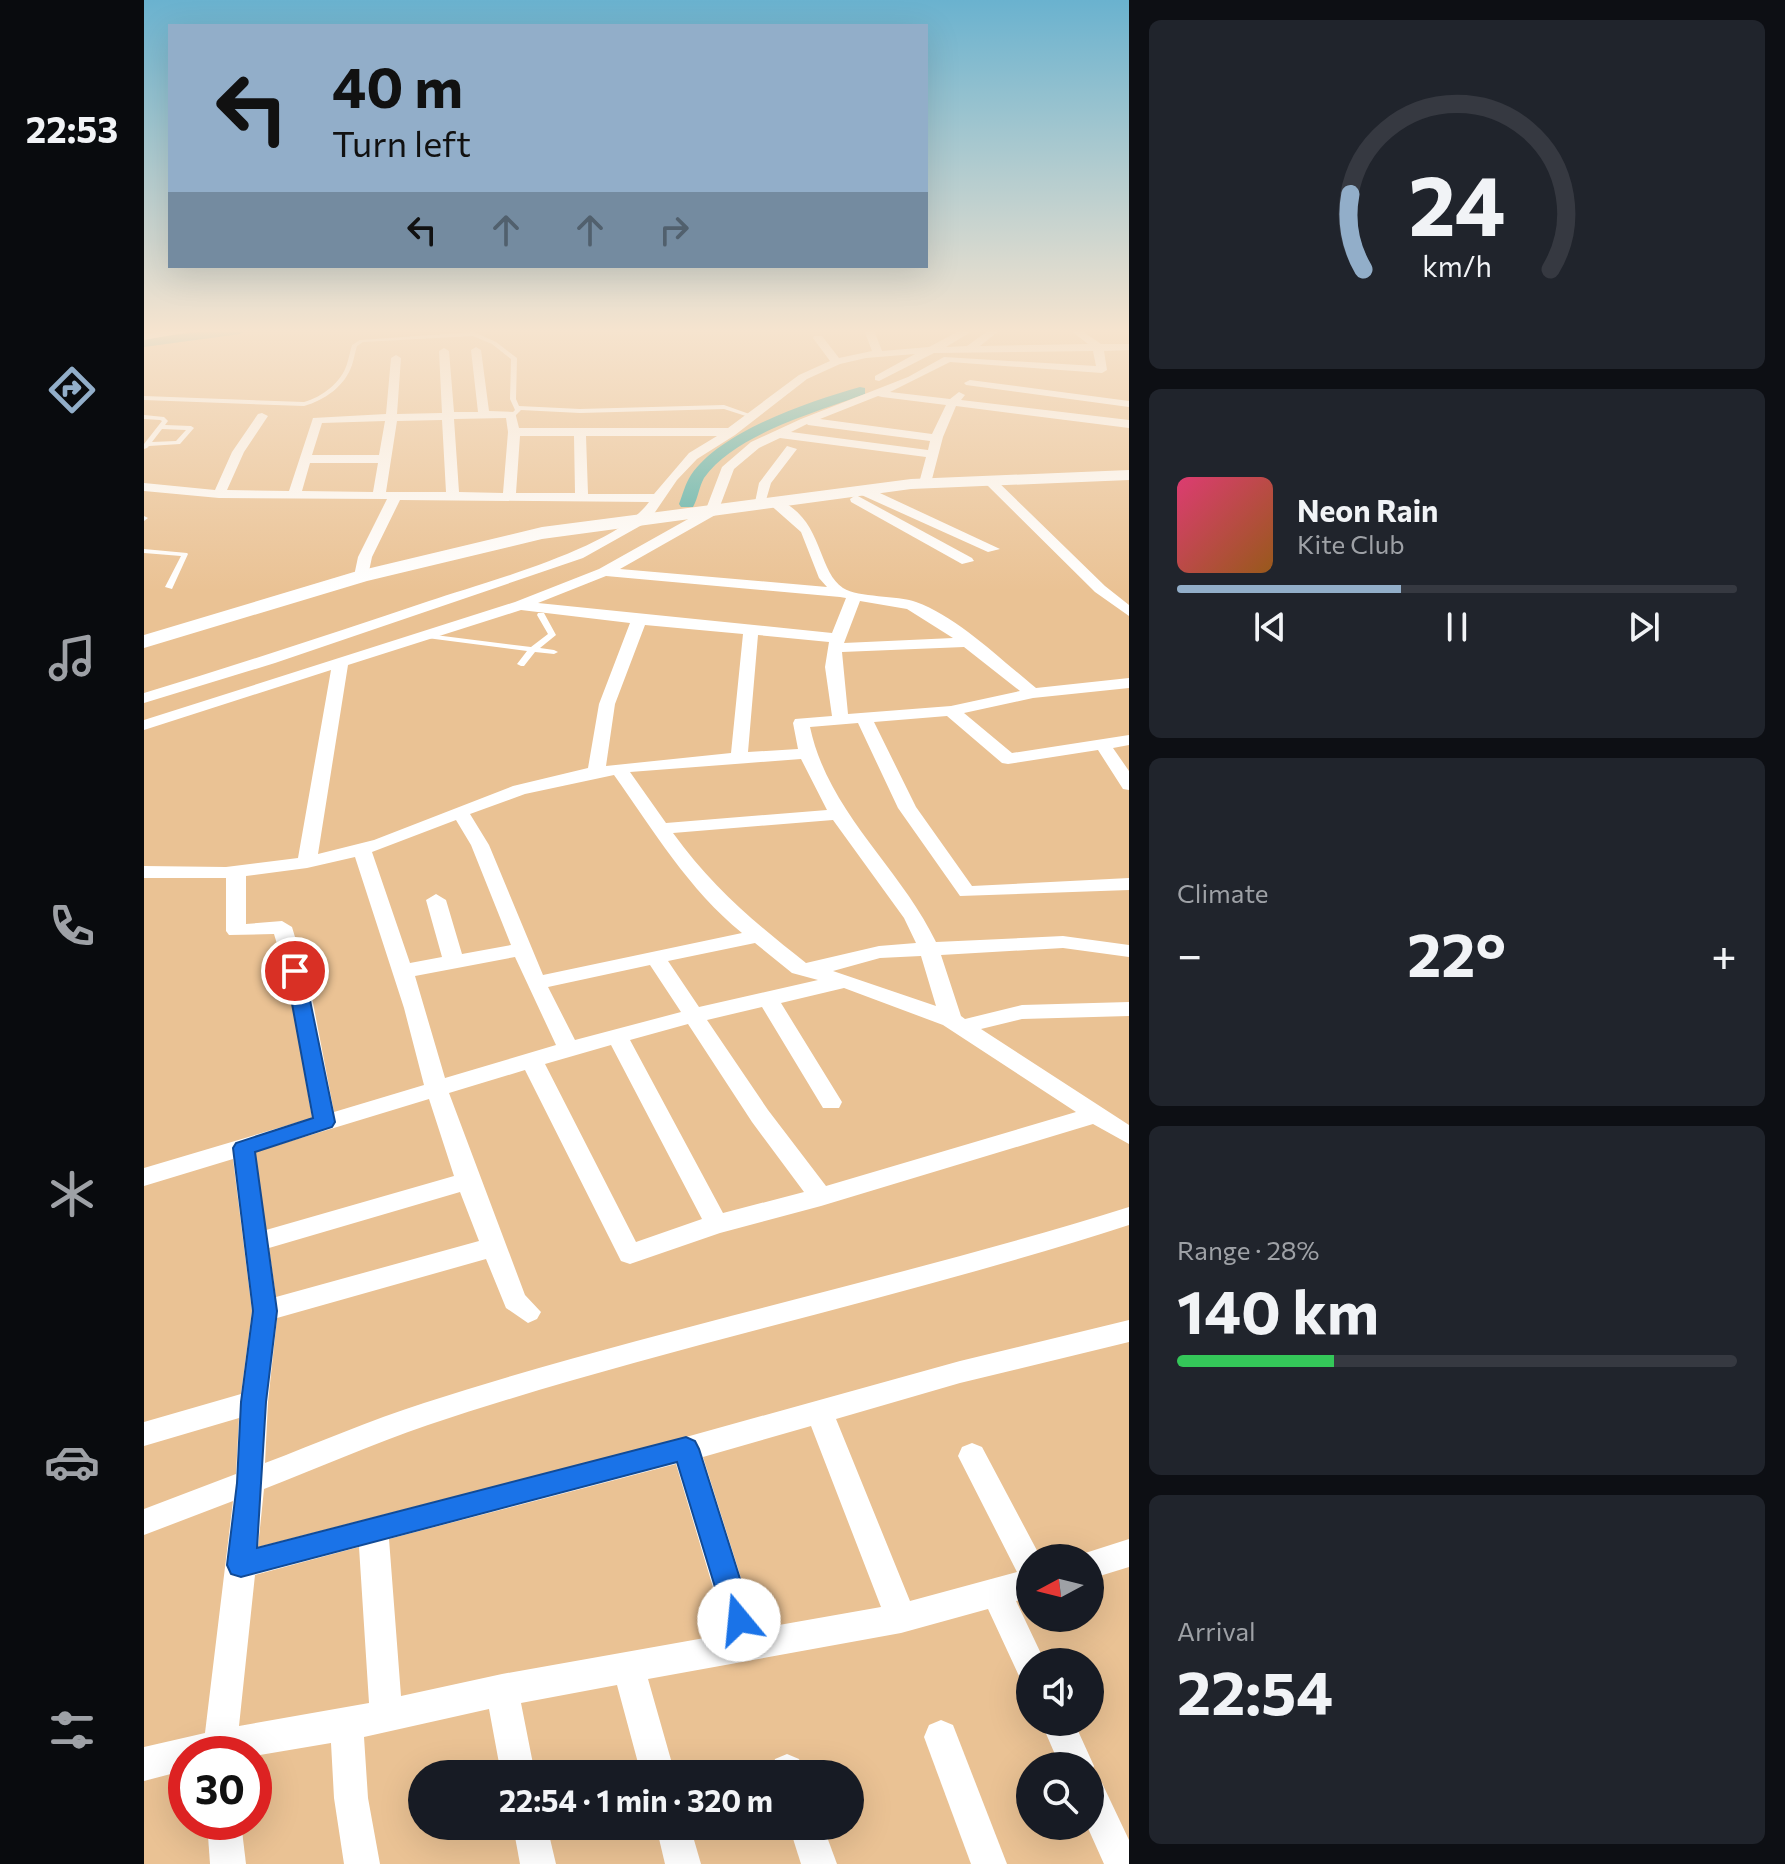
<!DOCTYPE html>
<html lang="en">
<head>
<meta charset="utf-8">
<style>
	:root { --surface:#171b24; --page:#20242c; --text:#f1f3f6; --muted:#9ea1a6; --line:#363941; --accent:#92aec9 }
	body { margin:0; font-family:Commissioner,sans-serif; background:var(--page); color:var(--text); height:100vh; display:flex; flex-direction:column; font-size:30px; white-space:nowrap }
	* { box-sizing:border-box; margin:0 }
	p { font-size:26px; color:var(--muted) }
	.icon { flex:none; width:44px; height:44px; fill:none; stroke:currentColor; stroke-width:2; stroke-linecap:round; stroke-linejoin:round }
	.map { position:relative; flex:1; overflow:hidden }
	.panel { display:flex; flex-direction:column; gap:20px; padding:20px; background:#0d0f14; width:656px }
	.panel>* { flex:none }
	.top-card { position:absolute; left:24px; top:24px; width:760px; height:244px; border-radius:0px; box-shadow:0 8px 32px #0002; background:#92aec9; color:#111; overflow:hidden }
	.needle { width:52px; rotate:263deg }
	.fabs { position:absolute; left:872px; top:1544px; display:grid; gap:16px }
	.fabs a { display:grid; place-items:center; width:88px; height:88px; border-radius:50%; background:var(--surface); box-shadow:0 8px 32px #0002; font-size:40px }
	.speed { position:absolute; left:24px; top:1736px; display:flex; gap:16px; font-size:40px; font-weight:700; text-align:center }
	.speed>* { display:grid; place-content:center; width:104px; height:104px; border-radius:50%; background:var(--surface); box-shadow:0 8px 32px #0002; line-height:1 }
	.speed .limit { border:12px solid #d22; background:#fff; color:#111 }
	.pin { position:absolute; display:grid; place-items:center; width:68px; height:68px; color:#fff; margin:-34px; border:4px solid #fff; border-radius:50%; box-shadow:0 2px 8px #0007 }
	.me { position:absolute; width:88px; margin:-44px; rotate:343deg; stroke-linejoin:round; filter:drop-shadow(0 0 6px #0008) }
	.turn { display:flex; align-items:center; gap:28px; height:168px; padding:0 32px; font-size:36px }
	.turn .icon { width:104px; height:104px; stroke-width:2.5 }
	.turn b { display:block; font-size:56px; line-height:68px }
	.lanes { display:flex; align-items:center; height:76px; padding:0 32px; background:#0003; justify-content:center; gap:40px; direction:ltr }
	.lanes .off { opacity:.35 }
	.big { font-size:60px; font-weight:700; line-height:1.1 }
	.panel .tile { flex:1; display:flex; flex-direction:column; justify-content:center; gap:12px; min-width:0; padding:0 28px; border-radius:12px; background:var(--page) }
	.panel .dial { align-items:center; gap:0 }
	.dial svg { height:208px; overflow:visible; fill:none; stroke:var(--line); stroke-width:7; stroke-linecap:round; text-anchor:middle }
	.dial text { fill:var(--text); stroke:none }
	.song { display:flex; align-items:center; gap:24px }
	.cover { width:96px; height:96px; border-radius:12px; background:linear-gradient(135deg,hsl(340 70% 55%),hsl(30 70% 35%)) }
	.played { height:8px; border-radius:4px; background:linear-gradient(90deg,var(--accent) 40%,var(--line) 40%) }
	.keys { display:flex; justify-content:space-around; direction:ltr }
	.heat { display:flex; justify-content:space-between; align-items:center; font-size:44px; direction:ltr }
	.charge { height:12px; border-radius:6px; background:linear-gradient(90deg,#34c759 28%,var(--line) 0) }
	.trip { position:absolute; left:264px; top:1760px; width:456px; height:80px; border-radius:40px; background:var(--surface); box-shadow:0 8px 32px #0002; font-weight:700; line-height:80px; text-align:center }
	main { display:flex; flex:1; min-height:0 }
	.tab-bar { display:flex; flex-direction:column; width:144px; justify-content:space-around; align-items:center; background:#090b0e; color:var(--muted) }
	.tab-bar .icon { width:56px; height:56px }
	.tab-bar .active { color:var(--accent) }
	.tab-bar b { font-size:36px; color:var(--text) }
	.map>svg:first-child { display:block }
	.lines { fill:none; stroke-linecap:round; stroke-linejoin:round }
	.canal { fill:#4eb0aa; fill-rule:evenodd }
	.lane { fill:#fff; fill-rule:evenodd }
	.street { fill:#fff; fill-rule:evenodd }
	.secondary { fill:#fff; fill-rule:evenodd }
	.route { fill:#1a73e8; stroke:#114b97; stroke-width:2 }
</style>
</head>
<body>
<main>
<nav class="tab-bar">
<b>22:53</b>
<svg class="icon active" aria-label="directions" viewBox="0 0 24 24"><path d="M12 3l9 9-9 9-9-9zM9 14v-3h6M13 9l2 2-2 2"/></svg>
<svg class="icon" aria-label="music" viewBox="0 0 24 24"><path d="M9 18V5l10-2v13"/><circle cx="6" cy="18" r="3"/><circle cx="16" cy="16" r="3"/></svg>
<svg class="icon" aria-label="phone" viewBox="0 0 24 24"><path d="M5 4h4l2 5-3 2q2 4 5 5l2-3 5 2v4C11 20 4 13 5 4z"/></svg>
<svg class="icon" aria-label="climate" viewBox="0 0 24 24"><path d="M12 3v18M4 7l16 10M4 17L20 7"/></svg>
<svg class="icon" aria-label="car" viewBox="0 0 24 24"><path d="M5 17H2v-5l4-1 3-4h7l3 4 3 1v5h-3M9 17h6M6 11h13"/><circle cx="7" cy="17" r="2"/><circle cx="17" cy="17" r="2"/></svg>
<svg class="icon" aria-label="filters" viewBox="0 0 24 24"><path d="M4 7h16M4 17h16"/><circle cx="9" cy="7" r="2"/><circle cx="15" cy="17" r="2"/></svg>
</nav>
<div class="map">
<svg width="985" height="1864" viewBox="0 0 985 1864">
	<rect width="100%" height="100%" fill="#eac294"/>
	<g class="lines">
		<g class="canal">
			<polygon points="69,330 102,330 96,334 0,347 0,339"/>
			<path d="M716,387L721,388V394C673,412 591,434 560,478C555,487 554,498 549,507H537L535,504C539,494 541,484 547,475C577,431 666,401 716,387Z"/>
		</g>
		<g class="lane">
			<path d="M330,332L352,342L373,358L372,399L375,406L436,409L580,405L611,416L608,418L580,409L436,413L377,410L371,416H367L366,415L371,410L366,399L367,359L348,344L329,336L219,342L213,346C211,352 210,359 208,365C201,386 181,400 160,406L0,400V396L160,402C178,397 197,383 203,364C205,358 206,351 208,345L216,340Z"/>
			<path d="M0,415L20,417L24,421L21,425L47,426L50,428L36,444L5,446L3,448L0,449V444L18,421L16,420L0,419ZM18,429L42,430L32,441L8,442Z"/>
			<polygon points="0,516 4,518 0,521"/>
			<polygon points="0,549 43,553 44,554 28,589 21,587 37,556 0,553"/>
			<polygon points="394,613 400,613 412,635 396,648 410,650 414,652 410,654 391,652 380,666 377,666 373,664 383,651 283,638 279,636 283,634 387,647 404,634 393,615"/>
		</g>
		<g class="street">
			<polygon points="29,330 55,330 0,340 0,334"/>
			<path d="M720,330H730L738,351L785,347L817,330H830L802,347L823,346L845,330H856L836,346L944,344L926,330H937L957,344H985V350L960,351L963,370L958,373L806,362L746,392L806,399L815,392L821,395L817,400L985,420V428L812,406L799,437L787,483L781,487L775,483L782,457L636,438L615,448L590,469L573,514L476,569L683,587L675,578L657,532L623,502L630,498C680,516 672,570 699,588C715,598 753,595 772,602C814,617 857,660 892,688L985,678V688L889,698L820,713L868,753L985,735V745L969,748L985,771V790L979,789L954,750L864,764L858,763L803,716L730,722L772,807L828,886L985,878V890L816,896L754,808L714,723L666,727C684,812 756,867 792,942L919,936L985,945V957L919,948L797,955L817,1016L821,1019L878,1005L985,1002V1016L878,1019L837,1029L985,1125V1144L949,1124L677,1206L576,1233L486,1264L477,1261L381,1070L305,1093L381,1295L397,1312L393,1319L384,1323L362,1308L342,1259L133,1318L124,1402L121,1463C174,1443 226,1420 280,1403C512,1328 752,1280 985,1207V1225C754,1300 514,1348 284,1425C229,1444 174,1468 120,1489L114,1547L542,1437L816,1361L985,1320V1342L816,1383L692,1419L766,1601L873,1572L814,1456L818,1447L828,1443L838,1447L897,1558H886V1597L872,1601L901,1662H886V1681L875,1676L844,1609L757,1633L504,1679L531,1774H497L473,1685L377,1703L391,1774H357L345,1709L220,1737L224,1798L236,1864H200L190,1798L187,1743L110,1756V1754H42V1770L0,1781V1747L61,1733L89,1501L0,1535V1509L92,1474L95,1418L0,1446V1422L97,1394L108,1311L89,1159L0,1186V1168L168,1118L146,987L130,934L85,935L82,931V878H0V866L82,867L154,858L187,670L0,730V720L371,602L455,569L562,509L578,467L607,442L657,419L764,377L800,357L952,366L949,351L790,353L735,381L731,380V376L771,354L722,358L696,364L663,379L591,435L553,459L533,480L505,521L439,558L131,663L0,703V693C96,664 190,633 285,601C341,582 472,548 505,502L256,500L228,557L224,576L217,580L210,576L214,557L243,499L75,498L0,491V483L71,490L88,452L114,414L118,413L124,416L100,452L83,490L145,491L169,418L242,414L247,358L252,355L257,358L253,414L298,413L295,351L300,348L305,351L310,412H334L327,350L332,347L337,350L345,411L371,412L375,428H584L655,375L686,361L669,338L670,336H678L695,358L728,351ZM734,396L738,397L802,405L788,434L676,419ZM362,418L364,432L359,493L315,492L310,419ZM298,420L302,492H242L253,421ZM241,421L235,455H168L178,423ZM663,424L664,425L786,441L784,450L647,432ZM376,436H430L431,493H372ZM442,436H573L545,453L510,494H444ZM166,463H234L229,492L158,491ZM462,576L696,597L702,598L688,633L394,603ZM716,601L763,609L809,638L700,643ZM377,610L486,623L455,704L444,768L369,786L230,840L174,854L204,665ZM501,625L599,634L587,753L462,766L471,704ZM614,635L685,642L681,667L688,716L651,719L649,723L654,749L604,752ZM820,647L876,691L807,706L704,714L698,652ZM657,759L683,810L522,823L486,772ZM470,775C509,830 545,890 598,933L399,975L345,845L326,814L381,794ZM312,820L327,845L367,945L318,954L302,900L292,894L282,900L298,957L266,963L228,852ZM689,820L760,918L772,943L735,946L662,963C610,922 569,888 529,833ZM211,857L260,1008L280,1085L190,1112L166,987L148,927L138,921L102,924V876L163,868ZM611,943L648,973L674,980L555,1007L524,961ZM777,956L792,1006L689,971L736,958ZM371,957L412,1045L301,1078L271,976ZM506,965L537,1012L431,1040L404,987ZM700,988L799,1025L932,1112L682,1186L624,1110L563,1020L618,1007L679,1108H695L698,1102L637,1003ZM544,1024L608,1122L660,1192L579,1213L486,1040ZM467,1045L558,1219L492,1242L401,1064ZM285,1099L310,1176L122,1230L111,1152ZM316,1192L335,1241L132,1297L125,1248ZM667,1426L737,1607L613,1629L559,1457ZM532,1464L583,1634L358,1674L257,1696L245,1539ZM215,1547L225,1703L95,1726L111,1575Z"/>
			<polygon points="826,380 985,401 985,407 822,385 820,383"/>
			<polygon points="643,446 653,449 627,483 620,507 610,507 615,483"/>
			<polygon points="841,477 849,477 961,586 985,605 985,616 951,592 841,483"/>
			<polygon points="713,487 723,487 856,549 844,552 713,493"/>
			<polygon points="712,495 828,558 830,561 818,564 707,502 706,499"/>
			<polygon points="985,1539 985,1567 946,1579 946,1558 934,1558 935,1555"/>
			<polygon points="797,1720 809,1725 863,1864 827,1864 780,1737 785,1725"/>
			<polygon points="897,1722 930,1722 950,1766 946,1775 946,1766 916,1766"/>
			<polygon points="643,1754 655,1759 661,1774 627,1774 631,1759"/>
			<polygon points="946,1778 958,1783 985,1840 985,1864 960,1864 943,1826 946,1826"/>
			<polygon points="63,1822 97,1822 102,1864 66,1864"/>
			<polygon points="369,1826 403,1826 412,1864 376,1864"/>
			<polygon points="512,1826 546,1826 557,1864 521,1864"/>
			<polygon points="645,1826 679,1826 693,1864 657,1864"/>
		</g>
		<polygon class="secondary" points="985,470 985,480 767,489 398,539 223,581 0,648 0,635 210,572 398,527 767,479"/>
	</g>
	<linearGradient id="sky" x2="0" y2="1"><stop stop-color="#6ab2cf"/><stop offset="0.56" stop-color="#f6e4cf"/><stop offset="1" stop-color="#f6e4cf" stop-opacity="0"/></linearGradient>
	<rect width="985" height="591" fill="url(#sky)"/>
	<polygon class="route" points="151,965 160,971 191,1122 188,1127 111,1152 133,1311 122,1402 113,1548 542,1437 551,1441 555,1449 609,1620 605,1629 595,1633 585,1629 581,1620 533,1462 97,1577 87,1574 83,1565 93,1483 97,1402 109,1311 89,1148 92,1143 169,1118 142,971"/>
</svg>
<div class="fabs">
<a><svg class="needle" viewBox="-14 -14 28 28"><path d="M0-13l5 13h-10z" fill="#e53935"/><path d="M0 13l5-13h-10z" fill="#9ea1a6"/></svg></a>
<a><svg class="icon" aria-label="sound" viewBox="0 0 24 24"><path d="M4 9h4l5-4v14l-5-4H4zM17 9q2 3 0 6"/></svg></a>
<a><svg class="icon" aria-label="search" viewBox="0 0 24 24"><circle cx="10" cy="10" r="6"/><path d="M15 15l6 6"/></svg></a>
</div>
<div class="speed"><div class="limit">30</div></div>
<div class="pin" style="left:151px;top:971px;background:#d93025"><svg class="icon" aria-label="arrive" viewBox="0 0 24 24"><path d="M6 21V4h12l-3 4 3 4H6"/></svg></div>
<svg class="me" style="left:595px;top:1620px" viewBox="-20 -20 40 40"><circle r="19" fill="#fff"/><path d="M0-13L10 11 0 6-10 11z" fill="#1a73e8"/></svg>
<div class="trip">22:54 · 1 min · 320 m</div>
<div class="top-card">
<div class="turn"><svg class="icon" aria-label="left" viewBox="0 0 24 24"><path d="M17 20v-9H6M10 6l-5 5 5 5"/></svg><div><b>40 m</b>Turn left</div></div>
<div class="lanes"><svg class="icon" aria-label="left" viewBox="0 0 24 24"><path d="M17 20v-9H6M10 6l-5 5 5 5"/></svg><svg class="icon off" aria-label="ahead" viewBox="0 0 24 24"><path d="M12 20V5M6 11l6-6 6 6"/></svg><svg class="icon off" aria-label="ahead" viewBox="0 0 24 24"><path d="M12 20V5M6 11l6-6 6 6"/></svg><svg class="icon off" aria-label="right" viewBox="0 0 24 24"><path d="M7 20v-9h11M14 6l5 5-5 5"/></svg></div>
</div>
</div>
<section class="panel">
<div class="tile dial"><svg viewBox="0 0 100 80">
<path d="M14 69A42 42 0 1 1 86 69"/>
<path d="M14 69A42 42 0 0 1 9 40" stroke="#92aec9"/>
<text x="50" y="56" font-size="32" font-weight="700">24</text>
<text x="50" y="72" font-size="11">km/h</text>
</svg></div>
<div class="tile">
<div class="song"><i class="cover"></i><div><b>Neon Rain</b><p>Kite Club</p></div></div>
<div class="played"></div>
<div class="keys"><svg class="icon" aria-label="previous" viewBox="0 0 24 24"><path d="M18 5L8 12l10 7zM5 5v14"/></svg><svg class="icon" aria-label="pause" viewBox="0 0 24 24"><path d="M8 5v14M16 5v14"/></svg><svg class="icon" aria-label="next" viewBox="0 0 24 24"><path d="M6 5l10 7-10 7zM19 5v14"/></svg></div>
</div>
<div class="tile"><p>Climate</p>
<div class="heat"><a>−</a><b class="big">22°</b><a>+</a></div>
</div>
<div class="tile"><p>Range · 28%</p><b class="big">140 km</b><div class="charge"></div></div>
<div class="tile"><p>Arrival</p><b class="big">22:54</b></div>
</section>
</main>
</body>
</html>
